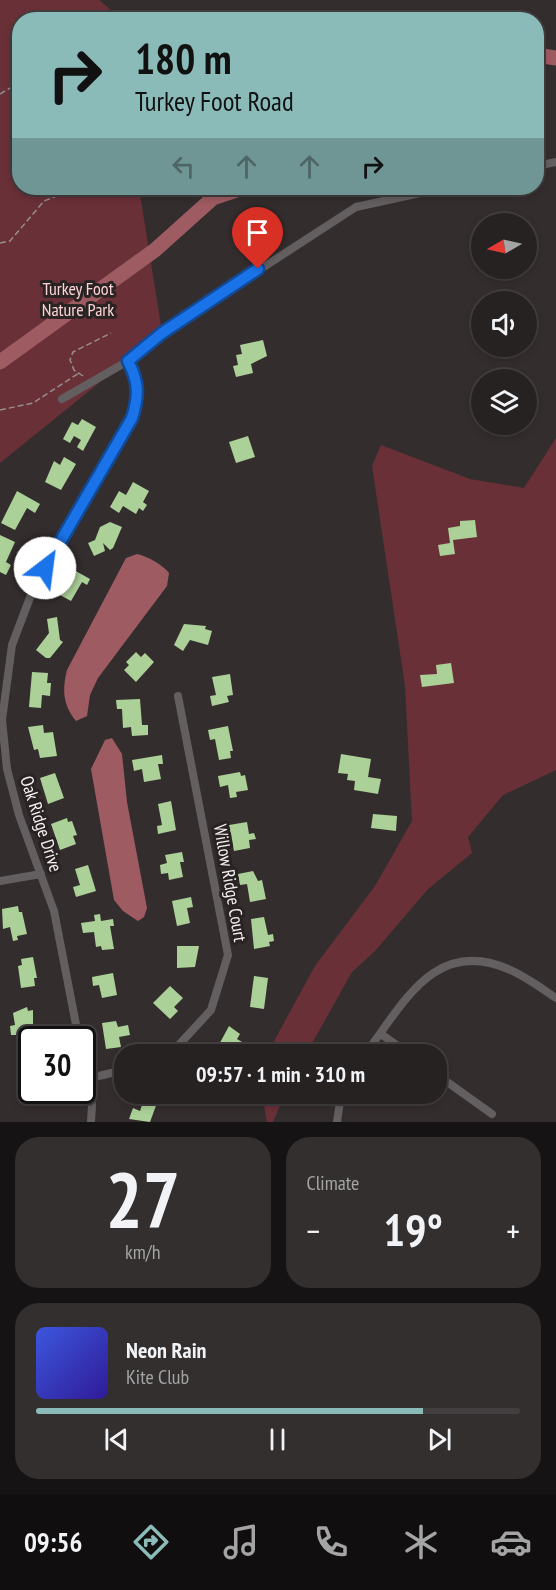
<!DOCTYPE html>
<html lang="en">
<head>
<meta charset="utf-8">
<style>
	:root { --surface:#272222; --page:#332f2f; --text:#f1f3f6; --muted:#a4a4a5; --line:#433f40; --accent:#8bbbb9 }
	body { margin:0; font-family:"PT Sans Narrow",sans-serif; background:var(--page); color:var(--text); height:100vh; display:flex; flex-direction:column; font-size:22px; white-space:nowrap }
	* { box-sizing:border-box; margin:0 }
	p { font-size:20px; color:var(--muted) }
	.icon { flex:none; width:33px; height:33px; fill:none; stroke:currentColor; stroke-width:2; stroke-linecap:round; stroke-linejoin:round }
	.map { position:relative; height:1122px; overflow:hidden }
	.sheet { display:flex; flex-direction:column; gap:15px; padding:15px; background:#151313; flex:1 }
	.sheet>* { flex:none }
	.guide { position:absolute; left:12px; top:12px; width:532px; height:183px; border-radius:24px; box-shadow:0 3px 9px #0003,0 0 0 2px var(--line); background:#8bbbb9; color:#111; overflow:hidden }
	.needle { width:39px; rotate:261deg }
	.controls { position:absolute; left:471px; top:213px; display:grid; gap:12px }
	.controls a { display:grid; place-items:center; width:66px; height:66px; border-radius:50%; background:var(--surface); box-shadow:0 3px 9px #0003,0 0 0 2px var(--line); font-size:30px }
	.speed { position:absolute; left:18px; top:1026px; display:flex; gap:12px; font-size:30px; font-weight:700; text-align:center }
	.speed>* { display:grid; place-content:center; width:78px; height:78px; border-radius:50%; background:var(--surface); box-shadow:0 3px 9px #0003,0 0 0 2px var(--line); line-height:1 }
	.speed .limit { border:3px solid #111; border-radius:9px; background:#fff; color:#111 }
	.pin { position:absolute; display:grid; place-items:center; width:51px; height:51px; color:#fff; margin:-62px -26px; border-radius:50% 50% 50% 0; rotate:-45deg; box-shadow:0 0 6px #0007 }
	.pin .icon { rotate:45deg }
	.me { position:absolute; width:66px; margin:-33px; rotate:30deg; stroke-linejoin:round; filter:drop-shadow(0 0 4px #0008) }
	.turn { display:flex; align-items:center; gap:21px; height:126px; padding:0 24px; font-size:27px }
	.turn .icon { width:78px; height:78px; stroke-width:2.5 }
	.turn b { display:block; font-size:42px; line-height:51px }
	.lanes { display:flex; align-items:center; height:57px; padding:0 24px; background:#0003; justify-content:center; gap:30px; direction:ltr }
	.lanes .off { opacity:.35 }
	.big { font-size:45px; font-weight:700; line-height:1.1 }
	.sheet .widget { flex:1; display:flex; flex-direction:column; justify-content:center; gap:9px; min-width:0; padding:0 21px; border-radius:24px; background:var(--page) }
	.sheet .dial { align-items:center; gap:0 }
	.dial b { font-size:78px; line-height:1 }
	.song { display:flex; align-items:center; gap:18px }
	.cover { width:72px; height:72px; border-radius:9px; background:linear-gradient(135deg,hsl(230 70% 55%),hsl(250 70% 35%)) }
	.played { height:6px; border-radius:3px; background:linear-gradient(90deg,var(--accent) 80%,var(--line) 80%) }
	.keys { display:flex; justify-content:space-around; direction:ltr }
	.heat { display:flex; justify-content:space-between; align-items:center; font-size:33px; direction:ltr }
	.sheet .tiles { flex:1; display:grid; gap:15px; grid-template-columns:1fr 1fr }
	.widget:last-child { grid-column:span 2 }
	.trip { position:absolute; left:114px; top:1044px; width:333px; height:60px; border-radius:24px; background:var(--surface); box-shadow:0 3px 9px #0003,0 0 0 2px var(--line); font-weight:700; line-height:60px; text-align:center }
	.tabs { display:flex; height:96px; justify-content:space-around; align-items:center; background:#100e0e; color:var(--muted) }
	.tabs .icon { width:42px; height:42px }
	.tabs .active { color:var(--accent) }
	.tabs b { font-size:27px; color:var(--text) }
	.map>svg:first-child { display:block }
	.green { fill:#6a3038 }
	.water { fill:#9e5b62 }
	.lines { fill:none; stroke-linecap:round; stroke-linejoin:round }
	.river { stroke:#9e5b62; stroke-width:15 }
	.building { fill:#abd199 }
	.path { stroke:#958f8f; stroke-width:1.5; stroke-dasharray:6 3; stroke-linecap:butt }
	.street { stroke:#635f60; stroke-width:8 }
	.route-casing { stroke:#114b97; stroke-width:15 }
	.route { stroke:#1a73e8; stroke-width:10 }
	.labels { text-anchor:middle; stroke-width:6; stroke-linejoin:round; paint-order:stroke }
	.park-label { font-size:18px; fill:#fcd2d5; stroke:#2a2323 }
	.street-label { font-size:18px; fill:#f6f1f1; stroke:#2a2323 }
</style>
</head>
<body>
<div class="map">
<svg width="556" height="1122" viewBox="0 0 556 1122">
	<rect width="100%" height="100%" fill="#342d2d"/>
	<g class="green">
		<polygon points="0,0 99,0 111,10 113,19 20,20 20,188 139,188 162,332 0,463"/>
		<polygon points="556,438 556,770 503,795 468,837 472,853 428,889 375,951 352,972 306,1054 267,1054 315,966 375,886 412,821 405,686 372,466 381,445 470,479 524,488"/>
		<polygon points="262,1094 285,1094 273,1122 267,1122"/>
	</g>
	<g class="water">
		<path d="M137,554C147,556 163,565 169,573L167,586L98,678L90,695L87,716L76,721C63,705 62,690 67,670L126,558Z"/>
		<polygon points="112,738 122,754 127,802 147,908 144,917 138,921 123,911 114,900 91,769 105,740"/>
	</g>
	<g class="lines">
		<g class="river">
			<polyline points="537,55 556,58"/>
			<polyline points="0,362 155,250 213,198 243,188"/>
		</g>
	</g>
	<g class="building">
		<polygon points="263,340 267,356 251,364 253,373 236,377 233,366 238,365 236,355 242,354 240,345"/>
		<polygon points="82,419 96,427 83,451 77,447 81,440 74,436 70,443 63,439 72,422 78,425"/>
		<polygon points="248,436 255,457 236,463 229,442"/>
		<polygon points="64,457 76,464 61,490 45,482 54,461 60,465"/>
		<polygon points="133,482 149,491 143,502 147,505 143,511 139,508 136,514 123,506 119,513 110,507 119,491 126,495"/>
		<polygon points="17,491 40,504 35,513 27,508 15,530 1,523"/>
		<polygon points="475,520 477,537 453,540 455,554 440,556 438,545 450,543 448,528 460,526 460,521"/>
		<polygon points="110,522 122,527 113,548 110,550 103,543 105,551 94,556 88,543 95,540 100,527"/>
		<polygon points="0,535 15,542 6,562 11,565 6,575 0,572"/>
		<polygon points="74,570 90,579 87,585 82,582 71,601 60,595"/>
		<polygon points="57,617 60,640 63,642 50,658 46,658 36,650 49,633 47,619"/>
		<polygon points="184,624 206,626 205,629 212,631 208,645 190,640 183,651 174,645"/>
		<polygon points="136,652 141,657 145,653 154,662 136,682 124,670 129,665 126,662"/>
		<polygon points="451,663 454,683 422,687 420,675 437,674 436,665"/>
		<polygon points="32,672 48,673 47,683 51,683 50,696 42,695 41,708 29,707"/>
		<polygon points="230,674 233,695 227,696 229,702 212,706 210,696 216,695 212,677"/>
		<polygon points="140,699 142,725 148,725 148,735 132,736 131,727 123,728 122,709 117,709 116,700"/>
		<polygon points="43,725 44,733 53,732 57,756 40,758 38,749 34,750 28,727"/>
		<polygon points="228,726 233,751 230,751 231,758 219,760 215,739 210,740 208,730"/>
		<polygon points="341,754 371,759 368,777 381,779 378,794 354,790 355,781 347,780 348,774 338,773"/>
		<polygon points="162,755 163,764 158,764 161,779 144,782 142,769 134,771 132,760"/>
		<polygon points="240,772 241,776 245,775 248,790 236,792 237,797 230,798 228,785 220,787 218,776"/>
		<polygon points="55,773 64,798 48,804 40,778"/>
		<polygon points="171,801 176,830 158,834 157,826 162,825 158,804"/>
		<polygon points="373,814 397,816 396,831 371,828"/>
		<polygon points="67,818 68,822 72,821 77,835 73,836 76,844 60,850 51,824"/>
		<polygon points="247,822 249,834 254,833 256,839 249,840 250,848 234,851 229,825"/>
		<polygon points="182,852 184,862 180,862 183,877 169,880 168,873 161,874 160,865 167,863 165,855"/>
		<polygon points="88,865 96,891 76,897 73,887 80,885 75,869"/>
		<polygon points="253,871 258,881 262,880 266,899 250,902 247,884 240,885 238,874"/>
		<polygon points="191,897 193,907 187,908 190,923 177,926 172,901"/>
		<polygon points="18,906 19,912 22,912 27,934 17,936 18,940 13,941 10,927 3,929 2,909"/>
		<polygon points="100,914 101,921 113,919 114,926 110,926 114,949 102,950 101,946 96,947 94,932 83,933 81,923 95,921 94,915"/>
		<polygon points="264,917 268,935 273,934 274,941 269,942 270,946 254,949 251,919"/>
		<polygon points="177,946 199,946 195,967 177,968"/>
		<polygon points="33,957 37,978 34,978 35,986 21,988 18,966 22,965 21,959"/>
		<polygon points="113,973 117,995 102,998 99,985 93,986 92,977"/>
		<polygon points="254,976 268,978 264,1009 250,1007"/>
		<polygon points="170,986 183,998 174,1007 178,1011 170,1019 153,1003"/>
		<polygon points="27,1007 28,1011 33,1010 33,1026 43,1024 45,1035 31,1037 31,1035 11,1035 10,1026 15,1025 13,1013"/>
		<polygon points="116,1021 118,1027 128,1025 130,1035 119,1037 121,1047 106,1049 102,1023"/>
		<polygon points="229,1026 240,1034 237,1039 242,1042 234,1054 218,1054 215,1052"/>
		<polygon points="144,1099 157,1103 150,1122 129,1119 133,1108 140,1111"/>
	</g>
	<g class="lines">
		<g class="path">
			<polyline points="0,94 20,82"/>
			<polyline points="0,243 10,241 44,201 77,188"/>
			<polyline points="83,376 74,370 70,360 73,352 111,333"/>
			<polyline points="0,410 33,403 79,373"/>
		</g>
		<g class="street">
			<polyline points="537,166 556,162"/>
			<polyline points="62,399 128,361 162,333 356,207 443,188"/>
			<polyline points="0,881 41,874"/>
			<polyline points="381,1034 409,1054"/>
			<path d="M79,1040L54,911L19,815L7,769L2,720L12,645L34,587L132,419C139,396 139,382 128,361"/>
			<polyline points="164,1054 176,1048 211,1010 228,955 178,696"/>
			<path d="M365,1054C403,1005 434,937 508,969C525,976 541,988 556,998"/>
			<polyline points="82,1061 92,1105 91,1122"/>
			<polyline points="436,1074 492,1114"/>
			<polyline points="86,1079 124,1070"/>
			<polyline points="337,1122 341,1094"/>
		</g>
	</g>
	<g class="lines">
		<g class="route-casing">
			<path id="route" d="M45,568L132,418C139,396 139,382 128,361L162,333L258,269"/>
		</g>
		<use href="#route" class="route"/>
	</g>
	<g class="labels">
		<g class="park-label">
			<text x="78" y="295">Turkey Foot<tspan x="78" dy="21">Nature Park</tspan></text>
		</g>
		<g class="street-label">
			<text transform="translate(41 824) rotate(72)" y="6">Oak Ridge Drive</text>
			<text transform="translate(230 883) rotate(80)" y="6">Willow Ridge Court</text>
		</g>
	</g>
</svg>
<div class="controls">
<a><svg class="needle" viewBox="-14 -14 28 28"><path d="M0-13l5 13h-10z" fill="#e53935"/><path d="M0 13l5-13h-10z" fill="#a4a4a5"/></svg></a>
<a><svg class="icon" aria-label="sound" viewBox="0 0 24 24"><path d="M4 9h4l5-4v14l-5-4H4zM17 9q2 3 0 6"/></svg></a>
<a><svg class="icon" aria-label="layers" viewBox="0 0 24 24"><path d="M12 4l9 5-9 5-9-5zM3 14l9 5 9-5"/></svg></a>
</div>
<div class="speed"><div class="limit">30</div></div>
<div class="pin" style="left:258px;top:269px;background:#d93025"><svg class="icon" aria-label="arrive" viewBox="0 0 24 24"><path d="M6 21V4h12l-3 4 3 4H6"/></svg></div>
<svg class="me" style="left:45px;top:568px" viewBox="-20 -20 40 40"><circle r="19" fill="#fff"/><path d="M0-13L10 11 0 6-10 11z" fill="#1a73e8"/></svg>
<div class="trip">09:57 · 1 min · 310 m</div>
<div class="guide">
<div class="turn"><svg class="icon" aria-label="right" viewBox="0 0 24 24"><path d="M7 20v-9h11M14 6l5 5-5 5"/></svg><div><b>180 m</b>Turkey Foot Road</div></div>
<div class="lanes"><svg class="icon off" aria-label="left" viewBox="0 0 24 24"><path d="M17 20v-9H6M10 6l-5 5 5 5"/></svg><svg class="icon off" aria-label="ahead" viewBox="0 0 24 24"><path d="M12 20V5M6 11l6-6 6 6"/></svg><svg class="icon off" aria-label="ahead" viewBox="0 0 24 24"><path d="M12 20V5M6 11l6-6 6 6"/></svg><svg class="icon" aria-label="right" viewBox="0 0 24 24"><path d="M7 20v-9h11M14 6l5 5-5 5"/></svg></div>
</div>
</div>
<section class="sheet">
<div class="tiles">
<div class="widget dial"><b>27</b><p>km/h</p></div>
<div class="widget"><p>Climate</p>
<div class="heat"><a>−</a><b class="big">19°</b><a>+</a></div>
</div>
<div class="widget">
<div class="song"><i class="cover"></i><div><b>Neon Rain</b><p>Kite Club</p></div></div>
<div class="played"></div>
<div class="keys"><svg class="icon" aria-label="previous" viewBox="0 0 24 24"><path d="M18 5L8 12l10 7zM5 5v14"/></svg><svg class="icon" aria-label="pause" viewBox="0 0 24 24"><path d="M8 5v14M16 5v14"/></svg><svg class="icon" aria-label="next" viewBox="0 0 24 24"><path d="M6 5l10 7-10 7zM19 5v14"/></svg></div>
</div>
</div>
</section>
<nav class="tabs">
<b>09:56</b>
<svg class="icon active" aria-label="directions" viewBox="0 0 24 24"><path d="M12 3l9 9-9 9-9-9zM9 14v-3h6M13 9l2 2-2 2"/></svg>
<svg class="icon" aria-label="music" viewBox="0 0 24 24"><path d="M9 18V5l10-2v13"/><circle cx="6" cy="18" r="3"/><circle cx="16" cy="16" r="3"/></svg>
<svg class="icon" aria-label="phone" viewBox="0 0 24 24"><path d="M5 4h4l2 5-3 2q2 4 5 5l2-3 5 2v4C11 20 4 13 5 4z"/></svg>
<svg class="icon" aria-label="climate" viewBox="0 0 24 24"><path d="M12 3v18M4 7l16 10M4 17L20 7"/></svg>
<svg class="icon" aria-label="car" viewBox="0 0 24 24"><path d="M5 17H2v-5l4-1 3-4h7l3 4 3 1v5h-3M9 17h6M6 11h13"/><circle cx="7" cy="17" r="2"/><circle cx="17" cy="17" r="2"/></svg>
</nav>
</body>
</html>
